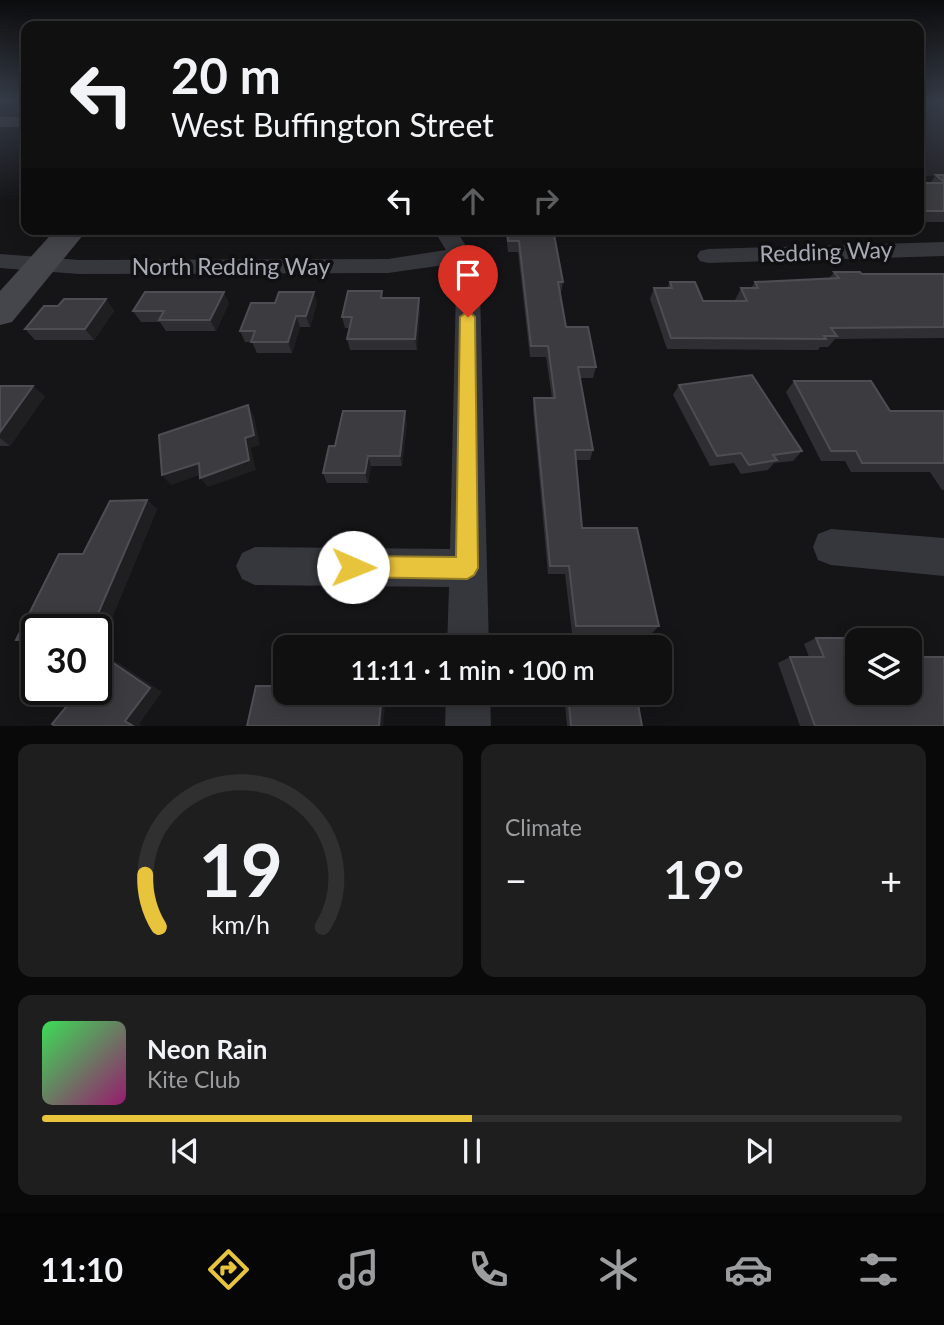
<!DOCTYPE html>
<html lang="en">
<head>
<meta charset="utf-8">
<style>
	:root { --surface:#101011; --page:#1e1e1f; --text:#f1f3f6; --muted:#9c9d9f; --line:#303031; --accent:#e8c33c }
	body { margin:0; font-family:Lato,sans-serif; background:var(--page); color:var(--text); height:100vh; display:flex; flex-direction:column; font-size:26px; white-space:nowrap }
	* { box-sizing:border-box; margin:0 }
	p { font-size:23px; color:var(--muted) }
	.icon { flex:none; width:38px; height:38px; fill:none; stroke:currentColor; stroke-width:2; stroke-linecap:round; stroke-linejoin:round }
	.map { position:relative; height:726px; overflow:hidden }
	.side { display:flex; flex-direction:column; gap:18px; padding:18px; background:#090909; flex:1 }
	.side>* { flex:none }
	.hud { position:absolute; left:21px; top:21px; width:903px; height:214px; border-radius:14px; box-shadow:0 4px 18px #0003,0 0 0 2px var(--line); background:#101011; color:var(--text); overflow:hidden }
	.buttons { position:absolute; left:845px; top:628px; display:grid; gap:14px }
	.buttons a { display:grid; place-items:center; width:77px; height:77px; border-radius:14px; background:var(--surface); box-shadow:0 4px 18px #0003,0 0 0 2px var(--line); font-size:35px }
	.speed { position:absolute; left:21px; top:614px; display:flex; gap:14px; font-size:35px; font-weight:700; text-align:center }
	.speed>* { display:grid; place-content:center; width:91px; height:91px; border-radius:50%; background:var(--surface); box-shadow:0 4px 18px #0003,0 0 0 2px var(--line); line-height:1 }
	.speed .limit { border:4px solid #111; border-radius:10px; background:#fff; color:#111 }
	.pin { position:absolute; display:grid; place-items:center; width:60px; height:60px; color:#fff; margin:-72px -30px; border-radius:50% 50% 50% 0; rotate:-45deg; box-shadow:0 0 7px #0007 }
	.pin .icon { rotate:45deg }
	.me { position:absolute; width:77px; margin:-38px; rotate:91deg; stroke-linejoin:round; filter:drop-shadow(0 0 5px #0008) }
	.turn { display:flex; align-items:center; gap:24px; height:147px; padding:0 35px; font-size:32px }
	.turn .icon { width:91px; height:91px; stroke-width:2.5 }
	.turn b { display:block; font-size:49px; line-height:60px }
	.lanes { display:flex; align-items:center; height:66px; padding:0 35px; background:#0003; justify-content:center; gap:35px; direction:ltr }
	.lanes .off { opacity:.35 }
	.big { font-size:52px; font-weight:600; line-height:1.1 }
	.side .widget { flex:1; display:flex; flex-direction:column; justify-content:center; gap:10px; min-width:0; padding:0 24px; border-radius:14px; background:var(--page) }
	.side .dial { align-items:center; gap:0 }
	.dial svg { height:182px; overflow:visible; fill:none; stroke:var(--line); stroke-width:7; stroke-linecap:round; text-anchor:middle }
	.dial text { fill:var(--text); stroke:none }
	.song { display:flex; align-items:center; gap:21px }
	.cover { width:84px; height:84px; border-radius:10px; background:linear-gradient(135deg,hsl(130 70% 55%),hsl(320 70% 35%)) }
	.played { height:7px; border-radius:4px; background:linear-gradient(90deg,var(--accent) 50%,var(--line) 50%) }
	.keys { display:flex; justify-content:space-around; direction:ltr }
	.heat { display:flex; justify-content:space-between; align-items:center; font-size:38px; direction:ltr }
	.side .tiles { flex:1; display:grid; gap:18px; grid-template-columns:1fr 1fr }
	.widget:last-child { grid-column:span 2 }
	.trip { position:absolute; left:273px; top:635px; width:399px; height:70px; border-radius:14px; background:var(--surface); box-shadow:0 4px 18px #0003,0 0 0 2px var(--line); font-weight:600; line-height:70px; text-align:center }
	.menu { display:flex; height:112px; justify-content:space-around; align-items:center; background:#060607; color:var(--muted) }
	.menu .icon { width:49px; height:49px }
	.menu .selected { color:var(--accent) }
	.menu b { font-size:32px; color:var(--text) }
	.map>svg:first-child { display:block }
	.built { fill:#222124 }
	.lines { fill:none; stroke-linecap:round; stroke-linejoin:round }
	.lane { fill:#36373c; fill-rule:evenodd }
	.street { fill:#36373c; fill-rule:evenodd }
	.secondary { fill:#45454c; fill-rule:evenodd }
	.wall { fill:#2f2e32 }
	.shaded-wall { fill:#1f1f21 }
	.building { fill:#3c3c40; stroke:#4d4d53; stroke-width:2 }
	.route { fill:#e8c33c; stroke:#977f27; stroke-width:2 }
	.labels { text-anchor:middle; stroke-width:7; stroke-linejoin:round; paint-order:stroke }
	.street-label { font-size:23px; fill:#a8aab6; stroke:#101012 }
</style>
</head>
<body>
<div class="map">
<svg width="944" height="727" viewBox="0 0 944 727">
	<rect width="100%" height="100%" fill="#151517"/>
	<polygon class="built" points="919,101 938,101 944,105 944,176 919,176"/>
	<g class="lines">
		<polygon class="lane" points="944,104 944,112 937,107"/>
		<g class="street">
			<rect x="0" y="117" width="26" height="10"/>
			<polygon points="433,229 455,229 472,255 480,289 489,648 447,648 449,587 255,585 242,579 236,566 242,553 255,547 450,549 456,289 451,264 388,273 79,274 0,268 0,254 79,260 388,259 446,250"/>
			<polygon points="944,242 944,256 708,263 700,261 697,256 700,251 708,249"/>
			<polygon points="831,529 944,538 944,576 831,565 818,560 813,547 818,534"/>
			<polygon points="446,693 490,693 491,727 445,727"/>
		</g>
		<polygon class="secondary" points="56,229 88,229 12,322 0,325 0,291"/>
	</g>
	<g class="wall">
		<polygon points="936,175 944,175 944,222 919,222 919,183 930,183"/>
		<polygon points="121,229 241,229 237,237 209,237 207,233 165,233 163,237 136,237 132,229"/>
		<polygon points="278,229 339,229 337,237 281,237"/>
		<polygon points="498,229 553,229 563,282 561,293 560,293 566,327 596,367 593,378 580,378 593,450 590,460 576,460 582,528 659,626 652,633 572,633 565,574 548,574 533,409 534,398 552,398 546,357 530,357 518,252 508,252 506,233 498,233"/>
		<polygon points="834,272 862,274 944,274 944,338 835,339 828,347 820,347 818,350 667,349 650,299 654,288 667,288 670,282 703,301 735,301 735,300 741,288 751,288 755,282 829,279"/>
		<polygon points="384,298 420,310 417,350 350,350 347,339 350,328 345,328 342,317"/>
		<polygon points="106,299 114,311 94,340 35,340 25,329 58,306"/>
		<polygon points="229,303 216,331 166,331 160,322 141,322 133,311"/>
		<polygon points="317,303 310,327 300,327 292,353 257,353 252,342 245,342 240,331"/>
		<polygon points="794,381 890,411 944,411 944,490 942,490 930,472 851,472 845,461 821,461 786,392"/>
		<polygon points="679,385 802,451 793,461 774,463 768,470 741,474 734,463 710,466 673,395"/>
		<polygon points="0,386 45,396 10,446 0,446"/>
		<polygon points="407,422 402,466 371,466 368,483 327,483 323,473 335,446"/>
		<polygon points="147,500 157,509 101,644 96,645 96,630 37,630 37,645 32,646 16,640 83,554"/>
		<polygon points="816,638 858,693 944,726 800,726 778,663 790,657 809,657 804,644"/>
		<polygon points="564,693 636,693 642,726 567,726"/>
	</g>
	<g class="shaded-wall">
		<polygon points="158,229 163,229 165,233 163,237"/>
		<polygon points="233,229 241,229 237,237"/>
		<polygon points="335,229 339,229 337,237"/>
		<polygon points="224,292 229,303 216,331 210,320"/>
		<polygon points="314,292 317,303 310,327 306,316"/>
		<polygon points="419,298 420,310 417,350 415,339"/>
		<polygon points="106,299 114,311 94,340 85,329"/>
		<polygon points="296,316 300,327 292,353 288,342"/>
		<polygon points="33,386 45,396 10,446 0,438 0,432"/>
		<polygon points="248,405 254,416 260,445 251,448 256,470 208,487 200,478 245,438"/>
		<polygon points="405,411 407,422 402,466 400,456"/>
		<polygon points="368,456 371,466 368,483 365,473"/>
		<polygon points="199,463 206,473 171,485 162,475"/>
		<polygon points="147,500 157,509 101,644 96,642 96,630 91,630"/>
		<polygon points="106,658 119,663 162,692 139,724 142,726 133,726 125,721"/>
		<polygon points="313,693 320,693 317,708 311,704"/>
		<polygon points="381,704 385,708 383,726 379,726"/>
	</g>
	<g class="building">
		<polygon points="936,175 944,175 944,182"/>
		<rect x="919" y="183" width="25" height="28"/>
		<polygon points="507,229 553,229 563,282 558,282 566,327 588,327 596,367 578,367 593,450 575,450 582,528 637,528 659,626 576,626 569,566 550,566 534,398 555,398 548,346 531,346 519,241 508,241"/>
		<polygon points="834,272 860,272 862,274 944,274 944,327 831,328 837,336 824,336 826,339 671,338 654,288 672,288 670,282 695,282 703,301 747,301 741,288 758,288 755,282 839,278"/>
		<polygon points="348,291 382,291 381,298 419,298 415,339 347,339 352,317 342,317"/>
		<polygon points="145,292 224,292 210,320 159,320 164,311 133,311"/>
		<polygon points="279,292 314,292 306,316 296,316 288,342 251,342 255,331 240,331 251,303 275,303"/>
		<polygon points="64,299 106,299 85,329 25,329 44,306 58,306"/>
		<polygon points="752,375 802,451 773,455 777,460 749,465 741,453 717,456 679,385"/>
		<polygon points="794,381 871,381 890,411 944,411 944,463 862,463 856,451 831,451"/>
		<polygon points="0,386 33,386 0,432"/>
		<polygon points="248,405 254,435 245,438 249,460 200,478 199,463 162,475 159,435"/>
		<polygon points="343,411 405,411 400,456 368,456 365,473 323,473 329,446 335,446"/>
		<polygon points="147,500 91,630 37,630 37,639 16,640 59,554 83,554 110,501"/>
		<polygon points="816,638 859,638 860,640 858,640 858,693 910,693 910,657 944,657 944,726 815,726 790,657 824,657"/>
		<polygon points="106,658 150,688 125,721 133,726 55,726 52,724 80,690 96,690 96,670"/>
		<polygon points="256,686 285,686 285,693 313,693 311,704 381,704 379,726 247,726"/>
		<polygon points="568,693 636,693 642,726 571,726"/>
	</g>
	<linearGradient id="sky" x2="0" y2="1"><stop stop-color="#0c0c0d"/><stop offset="0.5" stop-color="#353b47"/><stop offset="1" stop-color="#353b47" stop-opacity="0"/></linearGradient>
	<rect width="944" height="203" fill="url(#sky)"/>
	<polygon class="route" points="468,311 475,317 478,568 474,575 467,579 353,577 346,574 342,567 346,559 353,556 456,557 460,317"/>
	<g class="labels">
		<g class="street-label">
			<text transform="translate(826 252) rotate(-2)" y="8">Redding Way</text>
			<text x="231" y="275">North Redding Way</text>
		</g>
	</g>
</svg>
<div class="buttons">
<a><svg class="icon" aria-label="layers" viewBox="0 0 24 24"><path d="M12 4l9 5-9 5-9-5zM3 14l9 5 9-5"/></svg></a>
</div>
<div class="speed"><div class="limit">30</div></div>
<div class="pin" style="left:468px;top:317px;background:#d93025"><svg class="icon" aria-label="arrive" viewBox="0 0 24 24"><path d="M6 21V4h12l-3 4 3 4H6"/></svg></div>
<svg class="me" style="left:353px;top:567px" viewBox="-20 -20 40 40"><circle r="19" fill="#fff"/><path d="M0-13L10 11 0 6-10 11z" fill="#e8c33c"/></svg>
<div class="trip">11:11 · 1 min · 100 m</div>
<div class="hud">
<div class="turn"><svg class="icon" aria-label="left" viewBox="0 0 24 24"><path d="M17 20v-9H6M10 6l-5 5 5 5"/></svg><div><b>20 m</b>West Buffington Street</div></div>
<div class="lanes"><svg class="icon" aria-label="left" viewBox="0 0 24 24"><path d="M17 20v-9H6M10 6l-5 5 5 5"/></svg><svg class="icon off" aria-label="ahead" viewBox="0 0 24 24"><path d="M12 20V5M6 11l6-6 6 6"/></svg><svg class="icon off" aria-label="right" viewBox="0 0 24 24"><path d="M7 20v-9h11M14 6l5 5-5 5"/></svg></div>
</div>
</div>
<section class="side">
<div class="tiles">
<div class="widget dial"><svg viewBox="0 0 100 80">
<path d="M14 69A42 42 0 1 1 86 69"/>
<path d="M14 69A42 42 0 0 1 8 46" stroke="#e8c33c"/>
<text x="50" y="56" font-size="32" font-weight="700">19</text>
<text x="50" y="72" font-size="11">km/h</text>
</svg></div>
<div class="widget"><p>Climate</p>
<div class="heat"><a>−</a><b class="big">19°</b><a>+</a></div>
</div>
<div class="widget">
<div class="song"><i class="cover"></i><div><b>Neon Rain</b><p>Kite Club</p></div></div>
<div class="played"></div>
<div class="keys"><svg class="icon" aria-label="previous" viewBox="0 0 24 24"><path d="M18 5L8 12l10 7zM5 5v14"/></svg><svg class="icon" aria-label="pause" viewBox="0 0 24 24"><path d="M8 5v14M16 5v14"/></svg><svg class="icon" aria-label="next" viewBox="0 0 24 24"><path d="M6 5l10 7-10 7zM19 5v14"/></svg></div>
</div>
</div>
</section>
<nav class="menu">
<b>11:10</b>
<svg class="icon selected" aria-label="directions" viewBox="0 0 24 24"><path d="M12 3l9 9-9 9-9-9zM9 14v-3h6M13 9l2 2-2 2"/></svg>
<svg class="icon" aria-label="music" viewBox="0 0 24 24"><path d="M9 18V5l10-2v13"/><circle cx="6" cy="18" r="3"/><circle cx="16" cy="16" r="3"/></svg>
<svg class="icon" aria-label="phone" viewBox="0 0 24 24"><path d="M5 4h4l2 5-3 2q2 4 5 5l2-3 5 2v4C11 20 4 13 5 4z"/></svg>
<svg class="icon" aria-label="climate" viewBox="0 0 24 24"><path d="M12 3v18M4 7l16 10M4 17L20 7"/></svg>
<svg class="icon" aria-label="car" viewBox="0 0 24 24"><path d="M5 17H2v-5l4-1 3-4h7l3 4 3 1v5h-3M9 17h6M6 11h13"/><circle cx="7" cy="17" r="2"/><circle cx="17" cy="17" r="2"/></svg>
<svg class="icon" aria-label="filters" viewBox="0 0 24 24"><path d="M4 7h16M4 17h16"/><circle cx="9" cy="7" r="2"/><circle cx="15" cy="17" r="2"/></svg>
</nav>
</body>
</html>
